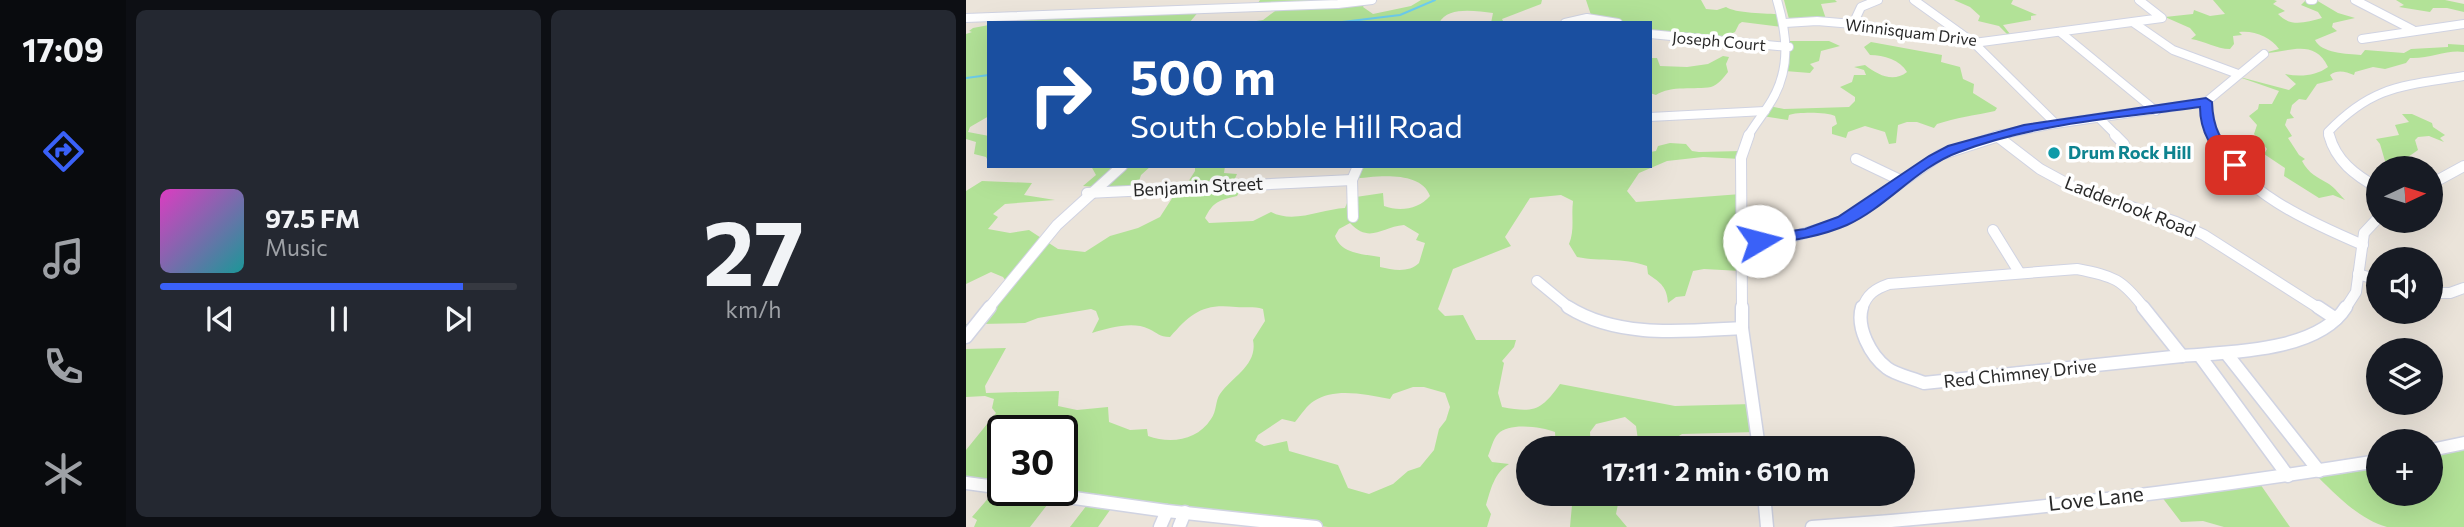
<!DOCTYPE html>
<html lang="en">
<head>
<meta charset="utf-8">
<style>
	:root { --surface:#171b24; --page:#242831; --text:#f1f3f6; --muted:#9ea1a6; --line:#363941; --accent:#3a61f8 }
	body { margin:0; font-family:Commissioner,sans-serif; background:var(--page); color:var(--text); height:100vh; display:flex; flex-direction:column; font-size:26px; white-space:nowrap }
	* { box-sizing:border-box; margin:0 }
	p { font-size:23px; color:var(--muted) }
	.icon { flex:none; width:38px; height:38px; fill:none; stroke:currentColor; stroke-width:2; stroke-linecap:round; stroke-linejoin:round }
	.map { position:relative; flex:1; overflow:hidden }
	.panel { display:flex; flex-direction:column; gap:10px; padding:10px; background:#0d0f14; width:840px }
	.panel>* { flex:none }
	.banner { position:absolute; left:21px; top:21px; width:665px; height:147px; border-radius:0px; box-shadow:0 7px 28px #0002; background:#1a4fa0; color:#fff; overflow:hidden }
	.needle { width:46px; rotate:86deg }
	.buttons { position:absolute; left:1400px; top:156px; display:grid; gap:14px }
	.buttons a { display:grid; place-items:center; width:77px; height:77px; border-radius:50%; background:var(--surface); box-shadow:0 7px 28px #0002; font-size:35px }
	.speed { position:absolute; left:21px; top:415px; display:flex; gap:14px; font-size:35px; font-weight:700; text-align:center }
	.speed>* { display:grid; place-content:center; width:91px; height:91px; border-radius:50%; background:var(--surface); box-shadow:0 7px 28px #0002; line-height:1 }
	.speed .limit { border:4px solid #111; border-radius:10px; background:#fff; color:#111 }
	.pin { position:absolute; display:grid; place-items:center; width:60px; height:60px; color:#fff; margin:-30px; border-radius:14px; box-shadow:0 4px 10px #0006 }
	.me { position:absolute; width:77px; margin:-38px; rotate:82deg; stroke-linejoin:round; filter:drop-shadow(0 0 5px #0008) }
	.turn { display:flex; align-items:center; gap:24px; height:147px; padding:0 28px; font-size:32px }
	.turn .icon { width:91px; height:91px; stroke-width:2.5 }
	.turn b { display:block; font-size:49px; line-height:60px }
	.panel .widget { flex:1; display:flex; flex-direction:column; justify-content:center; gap:10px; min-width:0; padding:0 24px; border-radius:10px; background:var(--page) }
	.panel .dial { align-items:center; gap:0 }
	.dial b { font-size:91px; line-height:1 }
	.song { display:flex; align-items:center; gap:21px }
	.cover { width:84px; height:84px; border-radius:10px; background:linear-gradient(135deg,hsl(310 70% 55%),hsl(180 70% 35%)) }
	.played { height:7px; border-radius:4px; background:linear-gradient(90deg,var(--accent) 85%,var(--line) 85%) }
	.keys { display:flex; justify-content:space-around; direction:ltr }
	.panel .tiles { flex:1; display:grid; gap:10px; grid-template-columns:repeat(2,1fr) }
	.trip { position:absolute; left:550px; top:436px; width:399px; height:70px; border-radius:35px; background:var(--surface); box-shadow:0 7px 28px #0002; font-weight:700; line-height:70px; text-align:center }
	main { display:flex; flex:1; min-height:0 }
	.menu { display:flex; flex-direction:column; width:126px; justify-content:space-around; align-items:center; background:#090b0e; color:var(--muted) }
	.menu .icon { width:49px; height:49px }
	.menu .active { color:var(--accent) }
	.menu b { font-size:32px; color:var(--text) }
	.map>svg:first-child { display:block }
	.green { fill:#b2e297; fill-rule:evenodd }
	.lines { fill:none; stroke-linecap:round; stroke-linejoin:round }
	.stream { stroke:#6dcded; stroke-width:2 }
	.minor-far2-casing { stroke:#d0d3e2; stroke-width:10 }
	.minor-far1-casing { stroke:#d0d3e2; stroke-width:12 }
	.minor-casing { stroke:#d0d3e2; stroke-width:15 }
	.minor-far2 { stroke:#fff; stroke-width:8 }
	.minor-far1 { stroke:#fff; stroke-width:10 }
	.minor { stroke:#fff; stroke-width:12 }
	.route { fill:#3a61f8; stroke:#263fa1; stroke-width:2 }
	.culture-dot { fill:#0f9aa8; stroke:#fff; stroke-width:2.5 }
	.labels { text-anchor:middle; stroke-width:7; stroke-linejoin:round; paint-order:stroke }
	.far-street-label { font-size:16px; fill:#292929; stroke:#fff }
	.culture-label { font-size:18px; font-weight:bold; fill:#0d838f; stroke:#fff; text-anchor:start }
	.street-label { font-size:18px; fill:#292929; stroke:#fff }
	.near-street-label { font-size:21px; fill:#292929; stroke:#fff }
</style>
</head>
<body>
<main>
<nav class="menu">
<b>17:09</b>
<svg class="icon active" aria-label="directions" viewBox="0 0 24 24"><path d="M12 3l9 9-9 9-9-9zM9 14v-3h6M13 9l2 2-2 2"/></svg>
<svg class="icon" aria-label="music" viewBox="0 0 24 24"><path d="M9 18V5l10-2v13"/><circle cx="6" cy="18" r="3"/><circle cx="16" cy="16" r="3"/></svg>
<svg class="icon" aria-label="phone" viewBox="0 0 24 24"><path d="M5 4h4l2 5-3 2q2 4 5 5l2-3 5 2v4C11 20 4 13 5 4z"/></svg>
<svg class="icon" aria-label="climate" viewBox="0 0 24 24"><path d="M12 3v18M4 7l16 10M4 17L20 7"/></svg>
</nav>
<section class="panel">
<div class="tiles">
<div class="widget">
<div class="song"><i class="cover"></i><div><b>97.5 FM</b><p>Music</p></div></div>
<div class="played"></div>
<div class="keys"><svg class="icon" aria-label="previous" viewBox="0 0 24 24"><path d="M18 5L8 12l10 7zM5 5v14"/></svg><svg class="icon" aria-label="pause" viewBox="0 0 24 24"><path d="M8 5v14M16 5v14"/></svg><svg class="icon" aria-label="next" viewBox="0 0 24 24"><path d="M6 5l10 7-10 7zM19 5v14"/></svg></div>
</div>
<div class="widget dial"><b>27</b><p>km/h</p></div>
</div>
</section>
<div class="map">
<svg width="1498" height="527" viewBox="0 0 1498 527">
	<rect width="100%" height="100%" fill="#ebe4da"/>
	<g class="green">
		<path d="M294,0L400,1L397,7L407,14L445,6L455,0H576L575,4L536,19L538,23H525L527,13C509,11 482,6 473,23H277L297,20L316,6H290Z"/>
		<path d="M620,0H735L740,9L751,10L760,7C768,13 802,14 813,14L816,27L776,22L773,24L769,32L760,36L756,43L684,34V23H654L626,18Z"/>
		<polygon points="818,0 869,0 871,2 855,4 860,19 826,20 823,19"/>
		<polygon points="988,0 1047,0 1045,4 1071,15 1065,16 1065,20 1037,25 1047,38 1045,38 1033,26 1012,21 1014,16 1004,7"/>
		<path d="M1247,0H1308L1311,1L1307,4L1319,11L1312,14C1325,28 1340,22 1356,18L1352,12L1335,5L1339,1L1350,0L1372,13L1389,18L1367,23L1366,27L1371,31L1349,40C1355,53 1381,54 1395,55L1399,50L1438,53L1445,49L1482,47V44L1498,45V52C1482,49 1464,59 1444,58L1440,63L1419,69L1407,67L1389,72L1388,75C1380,72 1372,69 1364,75L1367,80L1351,84L1340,100L1333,99L1326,105L1324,113L1328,118L1321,119L1319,125L1326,136L1322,138L1333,155L1339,159L1336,161C1343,174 1351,177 1363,184C1368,187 1375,196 1379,200L1367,195L1353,198L1318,176L1319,168L1298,154L1301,149L1288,134L1291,125L1283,116L1292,109L1293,104H1306L1313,91L1270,76L1323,90L1330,84L1319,74C1334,77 1350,76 1362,67C1348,37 1321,53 1298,53L1313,49C1305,37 1288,30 1273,32L1276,35L1267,36L1268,44L1264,49C1250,49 1239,41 1225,39L1230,35L1224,28L1199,17L1227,14L1228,10L1244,16L1259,14Z"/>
		<polygon points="1430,0 1479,0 1498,4 1498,12 1481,8 1467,8 1464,12 1433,7 1438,5"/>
		<polygon points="234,10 223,23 26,23 32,17"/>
		<polygon points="23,25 23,116 4,127 2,132 23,136 23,163 20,157 8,154 10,142 0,139 0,34 6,32 3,31 7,28"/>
		<polygon points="823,41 863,41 874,46 855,51 853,61 844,64 848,68 844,73 819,71"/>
		<path d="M905,42L976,55L975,62L994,67L997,79L1008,84L1007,93L1031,108L1029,111C1010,115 989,118 971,124L968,128L951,122H941L932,125L930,143L923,144L919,132L899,126L882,132L880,138L866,134V127L871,124L869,116C861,112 832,112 823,115L822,120L796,116L803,106L818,109L883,107L889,101V97L874,87L886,82L888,75H900L898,70L888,67L899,65C912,75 927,83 941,72C934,60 918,55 904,55L898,47Z"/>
		<path d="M757,56L763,57L760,64L762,72C758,77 752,85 745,87C729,90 705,85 690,95L684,93V58H691L694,66L721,67L742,64Z"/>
		<polygon points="1436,114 1446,114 1466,123 1467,127 1479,135 1474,138 1478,142 1463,136 1452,137 1449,140 1452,150 1432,164 1419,161 1414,144 1410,139 1433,135 1429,125 1443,122"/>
		<path d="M704,143L720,144L726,151L733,152L776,151L775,159L737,157L701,161L673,173L661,191L670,202L775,194V271L738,269L727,271L719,296L710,297L702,303C701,287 695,283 682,274L681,266C656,257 636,262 611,257L603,244C609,229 605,217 607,201L595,195L564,198L539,237L545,246L487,269L472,309L479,316L497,315L510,340H550L548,347L536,361L538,363L532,393L536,407C568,413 575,411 594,384L709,406L787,404L791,432L716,434L708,439L705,448L690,441L669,446L672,440L670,426L659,417L630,424L624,432L625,448H590L589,432C575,427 543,422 532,434C527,439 525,449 522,456L526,462L543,464C528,473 525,489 520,505L525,514L521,527H362L149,503L132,527H104L121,505L88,496L64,527H8L11,520L6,517L32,487L0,482V450L30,413L26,408L28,399L19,396L0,397V349L40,348L19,386L20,393L93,391L92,406L111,410L142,407L143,422L164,430L181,429L182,436C204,444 231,441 245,419C251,411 249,401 254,394C267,376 292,365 287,340L299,321L297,309C287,306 280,308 270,307C237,303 225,313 204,337C193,337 192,333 183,329C166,321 144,328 126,333L133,319L130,311L125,309L72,318L59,323L14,324L0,341V324L14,323L43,285L37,277L25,272L0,284V191L16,181L66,183L58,195L89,200L39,204L27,214L32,217L22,229L44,233L63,230L92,249L119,252L144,236L172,228L194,217L212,189L219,187L229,171V166H259L258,173L271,174L266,185H277L271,196C253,200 247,202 239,218L243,223L287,221L305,212C328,224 356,209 379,208L383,198L417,193L418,206C434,212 453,209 464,196C455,170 410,176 387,179L393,166H684V152L690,151L692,146ZM384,223C404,244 415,227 438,225L453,234L450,240L459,243L453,263C443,273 427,270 414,267V257C397,254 375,254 369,236L373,229ZM447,387H458L479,393L484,407L480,420L473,429L468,450L454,467L442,471L427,484L403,494L382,488L372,465L323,451L321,441L298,446L289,441L292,435L316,419L329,422C335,415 341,405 348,401C370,387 400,395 424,399L427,394ZM37,430H96V490H37Z"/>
		<polygon points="125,166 185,166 175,175 170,190 117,186 130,175"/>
		<path d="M1498,442V527C1481,527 1434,527 1421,527C1392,519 1368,493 1347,472L1412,461V494H1465V450Z"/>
		<polygon points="1292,481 1324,527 1258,527 1237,521 1215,522 1192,492"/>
		<polygon points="607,494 654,494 650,514 661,527 604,527"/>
	</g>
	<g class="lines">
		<g class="stream">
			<polyline points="368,23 434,15 469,0"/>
			<polyline points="0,78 23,75"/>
		</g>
		<g class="minor-far2-casing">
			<g id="minor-far2">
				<polyline points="948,0 1008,43 1090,124"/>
				<polyline points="1344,0 1347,0"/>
				<polyline points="1389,0 1447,30"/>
				<polyline points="0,18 372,4 406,0"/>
				<polyline points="599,23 621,18 652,23"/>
				<polyline points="819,23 851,21 887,24 1008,43 1196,18 1173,0"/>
				<polyline points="1168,23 1207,50 1272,74"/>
				<polyline points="887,24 895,7 912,0"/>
				<polyline points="1094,32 1190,111"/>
				<polyline points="684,34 823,47"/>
				<polyline points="1396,39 1498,24"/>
				<polyline points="684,117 799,111"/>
				<polyline points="1134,119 1151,136"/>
				<path d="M782,136C789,124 799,112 806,100C825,68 821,34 811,0"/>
				<polyline points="1029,136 1082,125 1240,102"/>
				<polyline points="1247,136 1240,121 1240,102 1298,54"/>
				<path d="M1363,136L1362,132C1407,85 1437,86 1498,76"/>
			</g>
		</g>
		<g class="minor-far1-casing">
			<g id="minor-far1">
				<polyline points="1149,135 1158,144"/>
				<path d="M1246,135C1272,191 1343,222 1397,245"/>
				<path d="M1363,135C1370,161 1389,175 1412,188"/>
				<polyline points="1031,136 1074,169 1109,188 1210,222 1238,235 1354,309"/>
				<polyline points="890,159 934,180"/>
				<polyline points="1465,184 1498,166"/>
				<polyline points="121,193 386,180"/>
				<polyline points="387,217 386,180 392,166"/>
				<polyline points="1027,230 1053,272"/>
				<polyline points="776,242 829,236 867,225 893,212 974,155 1036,135"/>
				<polyline points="1392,274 1412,280"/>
				<polyline points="571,281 605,309"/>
				<polyline points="1465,293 1484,293 1498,288"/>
				<polyline points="22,309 91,225 156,166"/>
				<polyline points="776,309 775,158 783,135"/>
				<path d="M896,309C901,294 909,289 923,284L1111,269C1148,276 1156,279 1179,309"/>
				<polyline points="1379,309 1390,292 1398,233 1412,218"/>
			</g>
		</g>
		<g class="minor-casing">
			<g id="minor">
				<path d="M602,307C653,339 719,331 776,328"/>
				<polyline points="776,307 776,328 793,448"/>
				<path d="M896,307C890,327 904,355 921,368C930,375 947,378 958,383L1216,356"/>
				<polyline points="1177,307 1216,356"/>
				<polyline points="1352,307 1370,319"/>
				<polyline points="0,337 24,307"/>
				<polyline points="1260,353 1353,471"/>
				<path d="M1216,356C1263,352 1352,352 1380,307"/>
				<polyline points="1234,356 1322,476"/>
				<polyline points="1465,450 1498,443"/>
				<polyline points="0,483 37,488"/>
				<polyline points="51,490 201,511 350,527"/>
				<polyline points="798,494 801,527"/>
				<polyline points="194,527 201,511"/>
				<polyline points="213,527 219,512"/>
				<path d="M846,527C1035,514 1225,491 1412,461"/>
			</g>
		</g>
		<use href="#minor-far2" class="minor-far2"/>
		<use href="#minor-far1" class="minor-far1"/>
		<use href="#minor" class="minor"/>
	</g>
	<path class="route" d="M1240,98L1246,102C1247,133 1257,142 1276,165L1273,168H1264C1246,150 1234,132 1234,107C1154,118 1069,123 993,152C951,167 921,207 881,225C853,237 823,241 793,246L786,241L793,236L839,229L872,217L963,156L982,146L1058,125Z"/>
	<circle class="culture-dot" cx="1088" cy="153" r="7"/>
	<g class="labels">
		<g class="far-street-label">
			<text transform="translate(945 32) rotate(7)" y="6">Winnisquam Drive</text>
			<text transform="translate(753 41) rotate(5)" y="6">Joseph Court</text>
		</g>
		<g class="culture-label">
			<text x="1102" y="159">Drum Rock Hill</text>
		</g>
		<g class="street-label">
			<text transform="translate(232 187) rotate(-3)" y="6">Benjamin Street</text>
			<text transform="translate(1164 207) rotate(21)" y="6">Ladderlook Road</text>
			<text transform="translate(1054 374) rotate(-6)" y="6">Red Chimney Drive</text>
		</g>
		<g class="near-street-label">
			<text transform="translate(1130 499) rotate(-6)" y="7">Love Lane</text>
		</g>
	</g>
</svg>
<div class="buttons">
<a><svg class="needle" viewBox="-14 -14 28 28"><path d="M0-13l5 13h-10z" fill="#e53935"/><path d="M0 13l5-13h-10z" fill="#9ea1a6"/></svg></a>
<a><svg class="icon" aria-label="sound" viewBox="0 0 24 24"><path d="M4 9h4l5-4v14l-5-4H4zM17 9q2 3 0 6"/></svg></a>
<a><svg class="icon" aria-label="layers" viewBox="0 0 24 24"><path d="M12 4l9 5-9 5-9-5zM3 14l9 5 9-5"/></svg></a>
<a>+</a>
</div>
<div class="speed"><div class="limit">30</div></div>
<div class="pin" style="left:1269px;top:165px;background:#d93025"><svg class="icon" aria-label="arrive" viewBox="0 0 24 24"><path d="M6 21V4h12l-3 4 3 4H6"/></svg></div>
<svg class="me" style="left:793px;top:241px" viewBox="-20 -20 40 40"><circle r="19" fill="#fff"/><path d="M0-13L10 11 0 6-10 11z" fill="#3a61f8"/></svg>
<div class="trip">17:11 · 2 min · 610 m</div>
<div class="banner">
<div class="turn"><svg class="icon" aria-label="right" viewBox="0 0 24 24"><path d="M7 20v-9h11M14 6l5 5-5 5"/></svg><div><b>500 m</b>South Cobble Hill Road</div></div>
</div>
</div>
</main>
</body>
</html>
